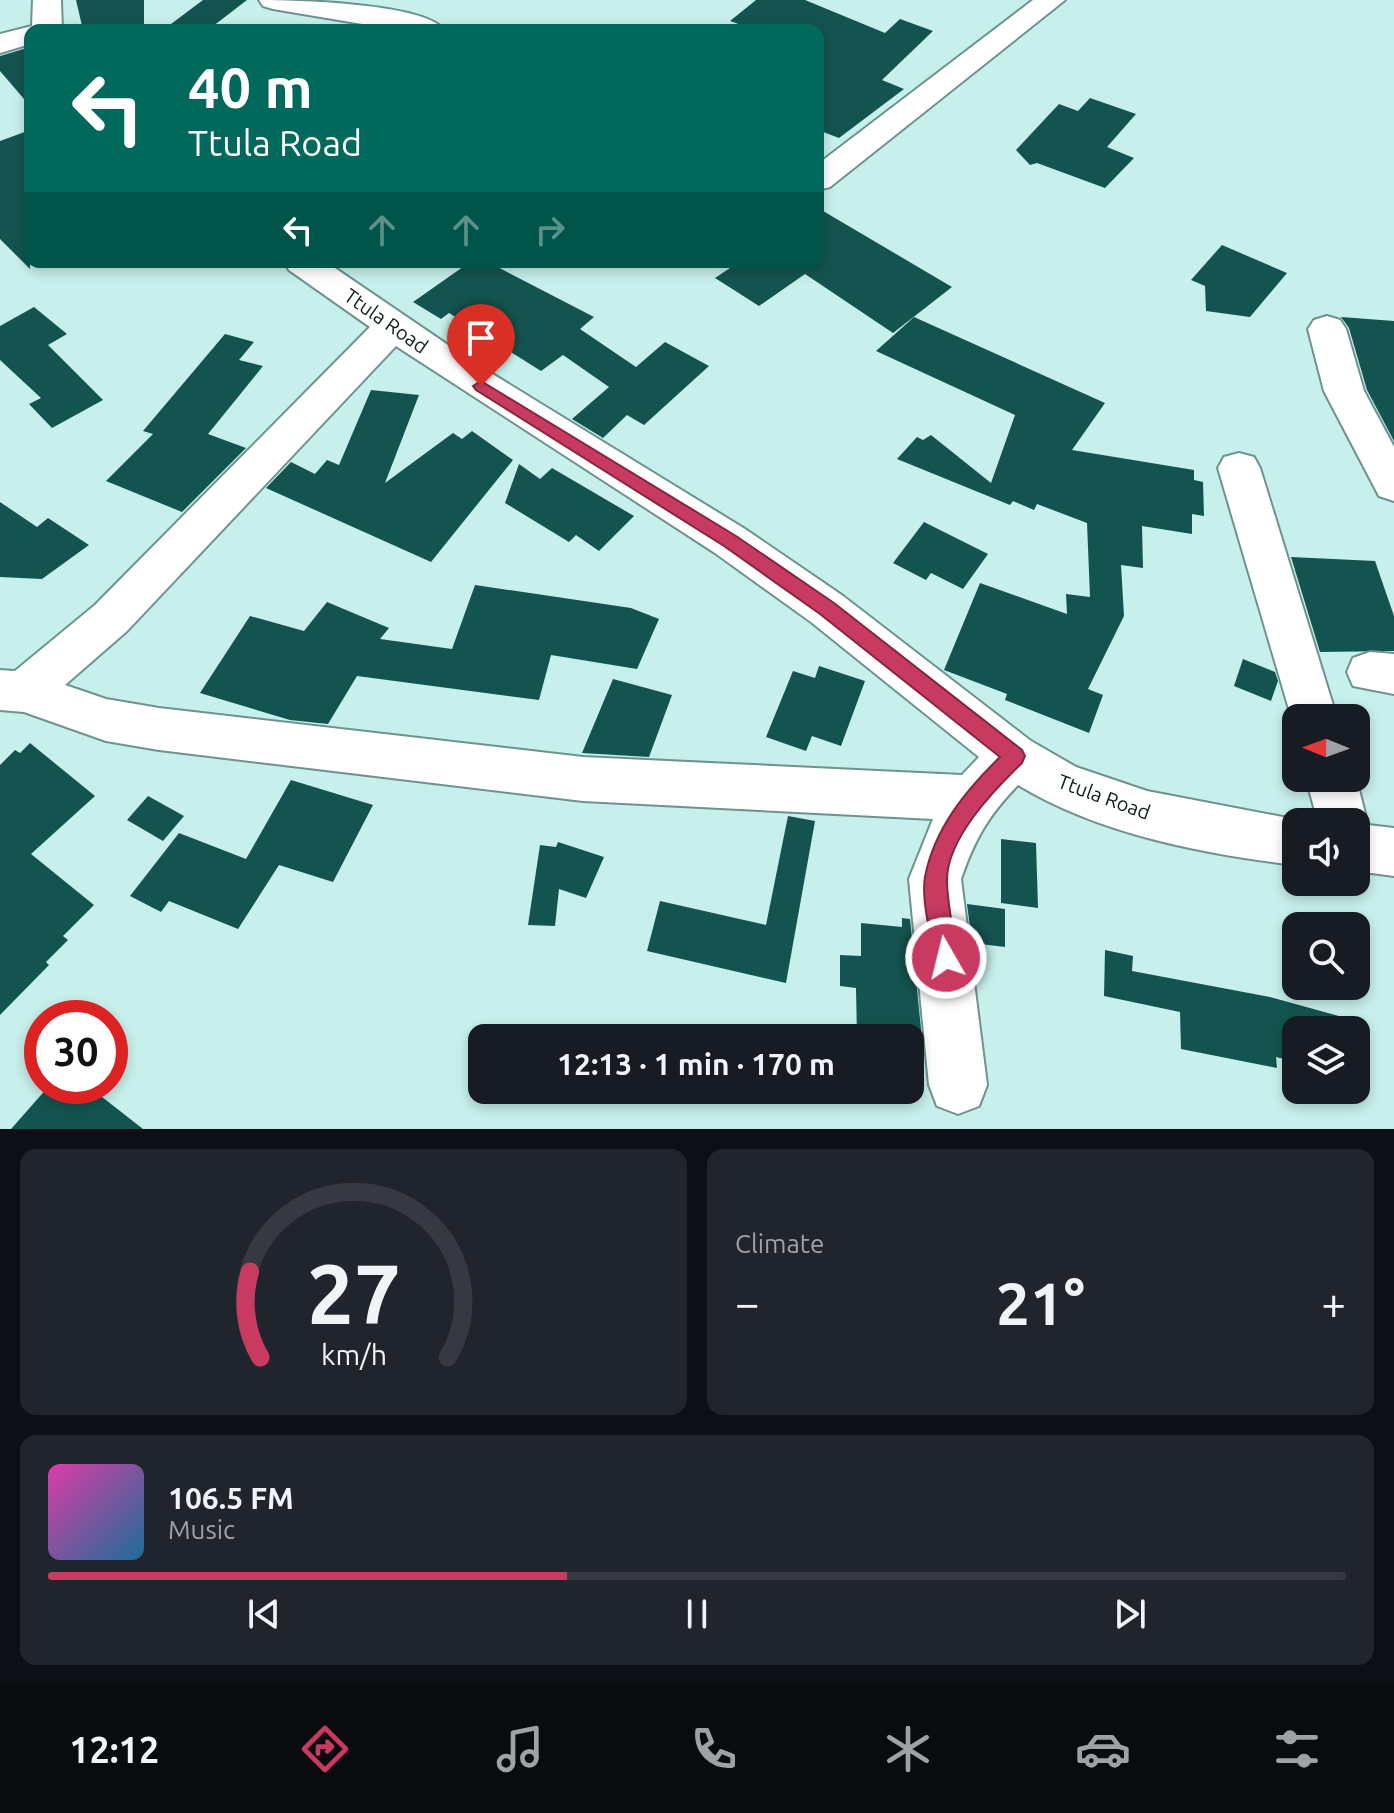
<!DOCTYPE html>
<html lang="en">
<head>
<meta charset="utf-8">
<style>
	:root { --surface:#171b24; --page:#20242c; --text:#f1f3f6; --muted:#9ea1a6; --line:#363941; --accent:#c93a61 }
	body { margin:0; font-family:Ubuntu,sans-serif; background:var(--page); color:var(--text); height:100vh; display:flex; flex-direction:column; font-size:30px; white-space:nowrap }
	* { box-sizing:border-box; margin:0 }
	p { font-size:26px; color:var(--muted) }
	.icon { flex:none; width:44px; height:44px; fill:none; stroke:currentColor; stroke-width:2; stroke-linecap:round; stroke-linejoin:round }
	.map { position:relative; height:1129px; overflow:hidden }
	.drawer { display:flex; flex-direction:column; gap:20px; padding:20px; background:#0d0f14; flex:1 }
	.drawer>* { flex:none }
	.top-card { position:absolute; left:24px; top:24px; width:800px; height:244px; border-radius:16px; box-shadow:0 4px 12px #0003; background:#00695c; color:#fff; overflow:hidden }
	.needle { width:52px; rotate:271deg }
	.tools { position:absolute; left:1282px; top:704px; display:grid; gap:16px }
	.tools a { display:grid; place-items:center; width:88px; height:88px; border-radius:16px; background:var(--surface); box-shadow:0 4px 12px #0003; font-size:40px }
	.speed { position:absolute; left:24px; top:1000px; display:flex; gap:16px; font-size:40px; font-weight:700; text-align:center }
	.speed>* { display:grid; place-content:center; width:104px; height:104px; border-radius:50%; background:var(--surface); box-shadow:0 4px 12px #0003; line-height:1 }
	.speed .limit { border:12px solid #d22; background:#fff; color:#111 }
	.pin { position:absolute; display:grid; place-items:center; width:68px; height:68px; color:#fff; margin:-82px -34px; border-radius:50% 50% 50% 0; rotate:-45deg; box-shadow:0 0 8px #0007 }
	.pin .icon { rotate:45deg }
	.me { position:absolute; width:88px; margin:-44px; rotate:352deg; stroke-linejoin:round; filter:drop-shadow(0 0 6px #0008) }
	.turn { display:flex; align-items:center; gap:28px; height:168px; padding:0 32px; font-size:36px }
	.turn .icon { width:104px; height:104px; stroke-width:2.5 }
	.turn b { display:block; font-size:56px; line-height:68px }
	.lanes { display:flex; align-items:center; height:76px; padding:0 32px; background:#0003; justify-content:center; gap:40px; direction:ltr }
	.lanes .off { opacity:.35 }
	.big { font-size:60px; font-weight:700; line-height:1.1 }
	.drawer .card { flex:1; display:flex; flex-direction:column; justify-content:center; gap:12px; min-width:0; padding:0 28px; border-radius:16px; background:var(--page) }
	.drawer .dial { align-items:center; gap:0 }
	.dial svg { height:208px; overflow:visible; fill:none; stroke:var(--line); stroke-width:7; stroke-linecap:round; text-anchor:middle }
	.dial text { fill:var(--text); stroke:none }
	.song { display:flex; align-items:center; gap:24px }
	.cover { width:96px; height:96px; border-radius:12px; background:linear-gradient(135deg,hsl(320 70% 55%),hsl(200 70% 35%)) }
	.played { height:8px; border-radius:4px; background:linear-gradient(90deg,var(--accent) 40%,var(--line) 40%) }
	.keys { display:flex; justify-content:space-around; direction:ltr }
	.heat { display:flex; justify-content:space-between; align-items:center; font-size:44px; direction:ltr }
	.drawer .tiles { flex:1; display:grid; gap:20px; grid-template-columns:1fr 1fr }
	.card:last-child { grid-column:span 2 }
	.trip { position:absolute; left:468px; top:1024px; width:456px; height:80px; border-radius:16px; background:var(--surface); box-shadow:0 4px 12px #0003; font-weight:700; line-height:80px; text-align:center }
	.dock { display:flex; height:128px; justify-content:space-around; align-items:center; background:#090b0e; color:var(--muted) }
	.dock .icon { width:56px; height:56px }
	.dock .active { color:var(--accent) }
	.dock b { font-size:36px; color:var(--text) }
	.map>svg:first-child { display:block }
	.building { fill:#145450 }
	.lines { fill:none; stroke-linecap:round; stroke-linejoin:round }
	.minor-casing { stroke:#6e938f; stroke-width:4 }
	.minor { fill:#fff; fill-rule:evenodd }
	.route { fill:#c93a61; stroke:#83263f; stroke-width:2 }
	.labels { text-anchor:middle; stroke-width:8; stroke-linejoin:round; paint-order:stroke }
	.street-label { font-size:20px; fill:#0d1d1b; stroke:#fff }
</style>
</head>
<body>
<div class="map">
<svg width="1394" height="1129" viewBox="0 0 1394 1129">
	<rect width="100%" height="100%" fill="#c7efeb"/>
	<g class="building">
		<polygon points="76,0 144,0 144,30 83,30"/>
		<polygon points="203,0 247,0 208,30 163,30"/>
		<polygon points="756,0 805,0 885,33 900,19 933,31 882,80 904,89 839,138 818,130 818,30 755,30 730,21"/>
		<polygon points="27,48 30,51 30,106 0,71 0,56"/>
		<polygon points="1090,98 1136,114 1107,147 1134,158 1105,188 1037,163 1030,165 1016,150 1059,104 1078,111"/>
		<polygon points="30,130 30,269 0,239 0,141"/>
		<polygon points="818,208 952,287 893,333 805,274 759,306 715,278 739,262 818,262"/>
		<polygon points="1222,245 1287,273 1250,317 1206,311 1205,286 1191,280"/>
		<polygon points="470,262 488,262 594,317 580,329 636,367 665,342 709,366 644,425 627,415 603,438 572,419 609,387 563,355 541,371 449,313 441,319 413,302"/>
		<polygon points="34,307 67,334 48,345 103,400 52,428 29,404 41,398 0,360 0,326"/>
		<polygon points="914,317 1105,403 1072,450 1194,470 1194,480 1203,482 1204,516 1192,514 1192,534 1142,526 1143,568 1121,565 1124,616 1088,689 1103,695 1089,733 1005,700 1007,694 944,670 980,583 1067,614 1066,594 1090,597 1087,523 1037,504 1034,510 1013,501 1010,505 897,459 917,437 923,440 931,435 991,483 1015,415 876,351"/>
		<polygon points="1341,317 1394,321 1394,441 1367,390 1349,328"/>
		<polygon points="225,334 254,342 239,360 263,366 208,434 246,448 182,512 106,481 153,434 143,431"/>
		<polygon points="371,390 419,395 385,483 453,433 462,439 472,431 513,460 431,562 266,488 291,462 315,474 327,460 339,465"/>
		<polygon points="519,464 540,479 552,468 634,516 599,551 576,535 569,542 505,503"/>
		<polygon points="0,502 37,527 48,518 89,545 42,579 0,577"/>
		<polygon points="924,522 988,554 963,589 931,573 926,580 893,563"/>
		<polygon points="1291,557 1375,561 1394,616 1394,651 1320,652"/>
		<polygon points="475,585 631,608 659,619 637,669 551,655 539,700 357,676 328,724 290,720 200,693 250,616 304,631 327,602 389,628 380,639 452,649"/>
		<polygon points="1243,659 1275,672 1278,681 1271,701 1234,686"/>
		<polygon points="819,666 865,681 841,746 812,736 806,751 766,737 793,671 815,678"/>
		<polygon points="613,679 672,695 649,757 582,753"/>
		<polygon points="30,743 95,796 31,854 94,905 63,936 68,940 46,962 49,965 0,1015 0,765 15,750 20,753"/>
		<polygon points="291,780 373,805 333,882 279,865 238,929 169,901 161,912 130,896 179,833 246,859"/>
		<polygon points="148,796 184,816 163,841 127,820"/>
		<polygon points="788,816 815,821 786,983 647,951 660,901 766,925"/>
		<polygon points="1001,839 1036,843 1038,908 1001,903"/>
		<polygon points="558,842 604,857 586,898 559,889 555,926 528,925 540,845 556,847"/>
		<polygon points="967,904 1005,909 1005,947 972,943"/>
		<polygon points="902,918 910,919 923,1049 910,1049 910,1038 857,1038 856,988 840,986 840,955 861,956 861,923 902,927"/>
		<polygon points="1105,950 1133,956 1132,971 1270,997 1357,1021 1356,1030 1296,1030 1296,1062 1276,1057 1277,1068 1181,1049 1180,1012 1104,996"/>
		<polygon points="49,1086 88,1086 143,1129 11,1129"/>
	</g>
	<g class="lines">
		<g class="minor-casing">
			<g id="minor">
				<polygon points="33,0 61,0 62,30 30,30 30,44 0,53 0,34 32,26"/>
				<path d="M259,0C293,0 425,3 444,30H398L273,9L263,6Z"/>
				<polygon points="1033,0 1065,0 830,187 818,190 818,164"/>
				<path d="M284,262H326L473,362L745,529L843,596L1031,741L1076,767L1147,791L1309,822H1296V865C1203,854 1099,834 1018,785C989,815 975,838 961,879L987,1085L979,1106L958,1114L937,1106L929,1085L909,879L933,819L583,801L159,750L106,741L24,712L0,710V670L15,671L95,605L370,327L289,270ZM396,346L715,553L811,622L979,757L962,775L583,757L159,708L106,699L65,685L127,631Z"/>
				<polygon points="1327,316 1340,320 1346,329 1364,391 1394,447 1394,501 1379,496 1324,391 1308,329 1314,320"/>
				<polygon points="1239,453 1254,457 1260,468 1337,718 1296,718 1296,733 1218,468 1224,457"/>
				<polygon points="1370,652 1394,654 1394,694 1353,686 1347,672 1353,658"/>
				<polygon points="1306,778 1356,778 1368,825 1394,828 1394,876 1356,871 1356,822 1318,822"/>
			</g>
		</g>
		<use href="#minor" class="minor"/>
	</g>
	<path class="route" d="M481,381L736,536L834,603L1022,750L1025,756L1022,763C994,790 945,840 947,883C948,908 954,933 957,958L954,966L946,969L938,966L934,958C931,934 921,900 925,877C934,829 966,790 1000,757L820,614L724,546L476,390L473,386Z"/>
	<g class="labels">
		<g class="street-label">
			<text transform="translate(386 321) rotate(35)" y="7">Ttula Road</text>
			<text transform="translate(1104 797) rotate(20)" y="7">Ttula Road</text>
		</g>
	</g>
</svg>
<div class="tools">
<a><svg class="needle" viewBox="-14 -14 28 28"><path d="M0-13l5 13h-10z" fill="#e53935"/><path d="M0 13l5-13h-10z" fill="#9ea1a6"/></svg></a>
<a><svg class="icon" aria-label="sound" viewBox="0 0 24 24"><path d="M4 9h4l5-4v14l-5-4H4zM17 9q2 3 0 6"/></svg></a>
<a><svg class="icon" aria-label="search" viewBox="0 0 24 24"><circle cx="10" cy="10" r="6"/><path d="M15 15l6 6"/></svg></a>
<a><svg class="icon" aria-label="layers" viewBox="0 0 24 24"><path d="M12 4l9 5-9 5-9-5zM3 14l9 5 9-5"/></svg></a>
</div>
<div class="speed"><div class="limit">30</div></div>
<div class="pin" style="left:481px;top:386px;background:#d93025"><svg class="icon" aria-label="arrive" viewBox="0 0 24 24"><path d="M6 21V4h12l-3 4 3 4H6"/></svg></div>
<svg class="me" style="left:946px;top:958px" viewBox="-20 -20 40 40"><circle r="17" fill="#c93a61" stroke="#fff" stroke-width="3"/><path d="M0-11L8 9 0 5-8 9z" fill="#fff"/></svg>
<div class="trip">12:13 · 1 min · 170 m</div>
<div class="top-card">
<div class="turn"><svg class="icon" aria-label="left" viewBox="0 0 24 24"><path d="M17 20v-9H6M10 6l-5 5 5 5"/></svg><div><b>40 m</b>Ttula Road</div></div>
<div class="lanes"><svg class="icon" aria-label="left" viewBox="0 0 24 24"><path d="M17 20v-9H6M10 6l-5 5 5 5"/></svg><svg class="icon off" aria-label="ahead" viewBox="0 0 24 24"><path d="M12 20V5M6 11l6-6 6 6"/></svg><svg class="icon off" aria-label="ahead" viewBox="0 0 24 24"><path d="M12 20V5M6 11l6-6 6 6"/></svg><svg class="icon off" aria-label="right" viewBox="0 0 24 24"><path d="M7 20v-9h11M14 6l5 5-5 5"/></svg></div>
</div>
</div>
<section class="drawer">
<div class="tiles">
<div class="card dial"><svg viewBox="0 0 100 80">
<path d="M14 69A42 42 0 1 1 86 69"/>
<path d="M14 69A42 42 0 0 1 10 36" stroke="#c93a61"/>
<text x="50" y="56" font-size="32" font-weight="700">27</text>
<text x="50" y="72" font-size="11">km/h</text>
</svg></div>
<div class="card"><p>Climate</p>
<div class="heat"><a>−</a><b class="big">21°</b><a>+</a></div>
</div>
<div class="card">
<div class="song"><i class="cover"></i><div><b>106.5 FM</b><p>Music</p></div></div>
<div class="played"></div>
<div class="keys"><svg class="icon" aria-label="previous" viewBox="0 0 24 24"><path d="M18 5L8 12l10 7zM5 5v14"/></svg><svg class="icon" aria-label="pause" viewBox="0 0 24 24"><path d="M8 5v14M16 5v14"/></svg><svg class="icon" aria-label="next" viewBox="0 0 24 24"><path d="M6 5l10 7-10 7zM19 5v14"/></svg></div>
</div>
</div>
</section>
<nav class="dock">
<b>12:12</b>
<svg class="icon active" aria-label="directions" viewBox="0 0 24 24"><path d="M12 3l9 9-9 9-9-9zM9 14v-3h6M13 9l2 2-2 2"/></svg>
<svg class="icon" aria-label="music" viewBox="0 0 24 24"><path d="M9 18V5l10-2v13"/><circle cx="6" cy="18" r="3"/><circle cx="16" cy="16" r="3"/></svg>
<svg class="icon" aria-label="phone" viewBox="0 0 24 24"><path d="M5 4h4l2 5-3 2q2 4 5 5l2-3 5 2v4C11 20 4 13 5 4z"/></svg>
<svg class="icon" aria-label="climate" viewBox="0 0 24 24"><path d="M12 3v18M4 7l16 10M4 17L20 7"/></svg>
<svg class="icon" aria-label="car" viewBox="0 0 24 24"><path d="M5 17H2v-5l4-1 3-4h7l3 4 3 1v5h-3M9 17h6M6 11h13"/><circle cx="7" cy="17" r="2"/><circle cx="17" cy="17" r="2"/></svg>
<svg class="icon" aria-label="filters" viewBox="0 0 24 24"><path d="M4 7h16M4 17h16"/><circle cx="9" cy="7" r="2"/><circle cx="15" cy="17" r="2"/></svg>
</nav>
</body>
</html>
